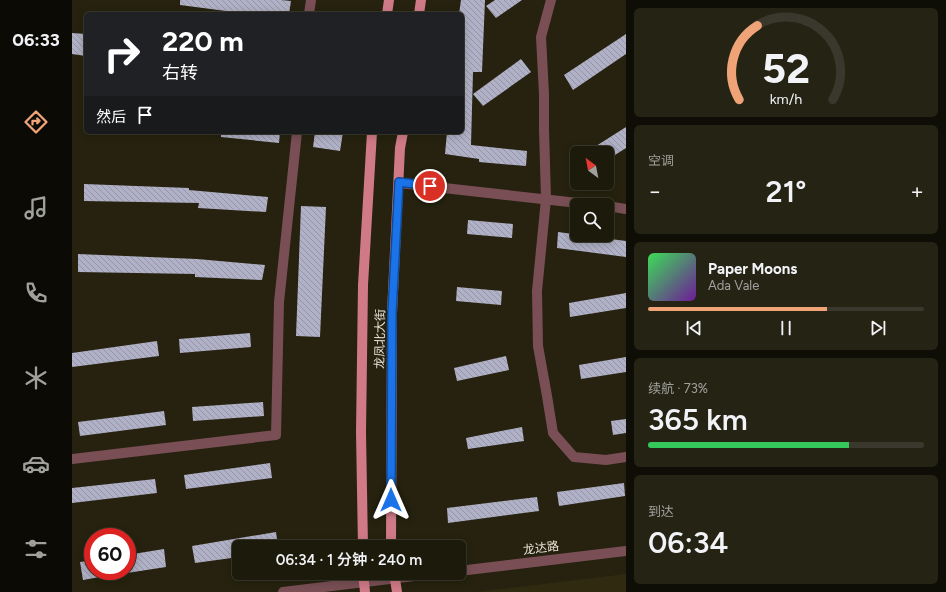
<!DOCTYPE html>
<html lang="zh">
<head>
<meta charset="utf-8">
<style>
	:root { --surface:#1c1a0b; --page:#252314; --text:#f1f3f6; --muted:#a0a19d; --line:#3a382c; --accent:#efa377 }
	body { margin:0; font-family:Figtree,"Noto Sans SC",sans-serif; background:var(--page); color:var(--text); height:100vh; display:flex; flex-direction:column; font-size:15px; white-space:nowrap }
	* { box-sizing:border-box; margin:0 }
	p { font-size:13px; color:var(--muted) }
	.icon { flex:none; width:22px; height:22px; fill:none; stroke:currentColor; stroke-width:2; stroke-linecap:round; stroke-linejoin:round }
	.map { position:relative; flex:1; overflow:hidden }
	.panel { display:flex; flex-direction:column; gap:8px; padding:8px; background:#0f0e06; width:320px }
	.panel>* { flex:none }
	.guide { position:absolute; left:12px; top:12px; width:380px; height:122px; border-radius:6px; box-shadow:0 2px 10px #0003,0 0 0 1px var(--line); background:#202124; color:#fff; overflow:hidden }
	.needle { width:26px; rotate:328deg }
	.tools { position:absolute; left:498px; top:146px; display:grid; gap:8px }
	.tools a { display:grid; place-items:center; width:44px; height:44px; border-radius:6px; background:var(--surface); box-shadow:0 2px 10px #0003,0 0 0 1px var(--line); font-size:20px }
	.speed { position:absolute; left:12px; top:528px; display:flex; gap:8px; font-size:20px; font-weight:700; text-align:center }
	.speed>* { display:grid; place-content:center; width:52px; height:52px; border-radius:50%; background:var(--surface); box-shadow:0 2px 10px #0003,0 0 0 1px var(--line); line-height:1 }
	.speed .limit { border:6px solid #d22; background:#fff; color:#111 }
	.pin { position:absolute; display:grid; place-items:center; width:34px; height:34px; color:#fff; margin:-17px; border:2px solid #fff; border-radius:50%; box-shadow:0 1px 4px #0007 }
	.me { position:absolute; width:44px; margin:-22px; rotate:0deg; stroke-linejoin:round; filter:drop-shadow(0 0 3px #0008) }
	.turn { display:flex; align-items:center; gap:14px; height:84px; padding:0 12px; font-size:18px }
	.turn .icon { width:52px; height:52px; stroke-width:2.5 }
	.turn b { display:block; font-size:28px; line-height:34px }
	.then { display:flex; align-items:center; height:38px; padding:0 12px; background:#0003; gap:8px; font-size:15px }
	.big { font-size:30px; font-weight:600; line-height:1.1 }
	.panel .tile { flex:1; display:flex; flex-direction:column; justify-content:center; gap:6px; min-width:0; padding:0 14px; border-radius:6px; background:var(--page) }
	.panel .dial { align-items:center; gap:0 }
	.dial svg { height:104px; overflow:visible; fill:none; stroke:var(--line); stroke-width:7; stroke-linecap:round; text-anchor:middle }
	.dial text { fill:var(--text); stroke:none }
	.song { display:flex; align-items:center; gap:12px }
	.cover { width:48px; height:48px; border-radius:6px; background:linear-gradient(135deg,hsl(130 70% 55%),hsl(280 70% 35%)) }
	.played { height:4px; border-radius:2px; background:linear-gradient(90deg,var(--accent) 65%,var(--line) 65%) }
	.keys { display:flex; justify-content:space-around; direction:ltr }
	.heat { display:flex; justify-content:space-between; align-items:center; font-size:22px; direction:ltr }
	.charge { height:6px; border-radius:3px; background:linear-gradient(90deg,#34c759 73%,var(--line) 0) }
	.trip { position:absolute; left:160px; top:540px; width:234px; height:40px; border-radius:6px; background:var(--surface); box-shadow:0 2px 10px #0003,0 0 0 1px var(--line); font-weight:600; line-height:40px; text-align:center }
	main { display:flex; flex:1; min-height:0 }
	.tabs { display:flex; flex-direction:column; width:72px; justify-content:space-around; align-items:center; background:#0b0a04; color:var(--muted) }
	.tabs .icon { width:28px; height:28px }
	.tabs .on { color:var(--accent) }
	.tabs b { font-size:18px; color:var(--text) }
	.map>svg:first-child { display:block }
	.built { fill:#302a10 }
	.building { fill:url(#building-back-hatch) }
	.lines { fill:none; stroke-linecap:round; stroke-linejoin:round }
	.minor { stroke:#794f55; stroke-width:10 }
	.major { stroke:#d07a88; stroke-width:10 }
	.route-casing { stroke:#114b97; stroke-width:10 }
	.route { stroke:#1a73e8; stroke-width:7 }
	.labels { text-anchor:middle; stroke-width:4; stroke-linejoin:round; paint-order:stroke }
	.street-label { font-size:12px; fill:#e6e4d8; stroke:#26220f }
</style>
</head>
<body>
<main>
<nav class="tabs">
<b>06:33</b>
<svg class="icon on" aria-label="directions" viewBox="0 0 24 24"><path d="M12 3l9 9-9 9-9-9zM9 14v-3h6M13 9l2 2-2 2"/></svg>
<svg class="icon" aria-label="music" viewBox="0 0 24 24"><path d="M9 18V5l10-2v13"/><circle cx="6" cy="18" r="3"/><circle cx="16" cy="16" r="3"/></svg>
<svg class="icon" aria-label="phone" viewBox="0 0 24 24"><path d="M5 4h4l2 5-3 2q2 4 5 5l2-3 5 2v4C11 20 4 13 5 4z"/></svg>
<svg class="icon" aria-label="climate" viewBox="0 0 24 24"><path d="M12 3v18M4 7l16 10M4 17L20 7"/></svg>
<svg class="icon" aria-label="car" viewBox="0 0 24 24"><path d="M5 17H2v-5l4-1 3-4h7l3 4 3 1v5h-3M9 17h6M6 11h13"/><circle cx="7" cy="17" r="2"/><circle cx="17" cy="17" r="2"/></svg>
<svg class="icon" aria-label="filters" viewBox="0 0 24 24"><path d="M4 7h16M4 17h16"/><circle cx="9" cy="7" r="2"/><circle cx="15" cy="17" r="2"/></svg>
</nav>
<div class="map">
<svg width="554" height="592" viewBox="0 0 554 592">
	<defs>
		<pattern id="building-back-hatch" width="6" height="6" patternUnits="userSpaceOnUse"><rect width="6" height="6" fill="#b0b0c6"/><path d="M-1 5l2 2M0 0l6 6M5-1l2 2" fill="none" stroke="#9595a5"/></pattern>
	</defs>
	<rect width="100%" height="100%" fill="#26220f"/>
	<polygon class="built" points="554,574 554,592 404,592"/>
	<g class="building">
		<polygon points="108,0 209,0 219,1 217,14 177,14 108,5"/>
		<polygon points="389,0 413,0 410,72 401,72 399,145 455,151 454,166 407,162 407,159 373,154 375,132 390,132 390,14 387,14"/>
		<polygon points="423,0 450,0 424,18 414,6"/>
		<polygon points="0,33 14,34 14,56 0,54"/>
		<polygon points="554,34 554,54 501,90 492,75"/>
		<polygon points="449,59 459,72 411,106 401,94"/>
		<polygon points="554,127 554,148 535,160 535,153 513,153"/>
		<polygon points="149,132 208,132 207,143 149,137"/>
		<polygon points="243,132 271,132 268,151 241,147"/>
		<polygon points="12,184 117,188 117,190 196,197 194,212 126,208 127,203 12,201"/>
		<polygon points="229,206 254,207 248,337 224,336"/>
		<polygon points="396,220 441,224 440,238 395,234"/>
		<polygon points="486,232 554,241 554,257 485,248"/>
		<polygon points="6,254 125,259 193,265 190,280 123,277 123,274 6,272"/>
		<polygon points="385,287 430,291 429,305 384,301"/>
		<polygon points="554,293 554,308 498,317 497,303"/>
		<polygon points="178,333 179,347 108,353 107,339"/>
		<polygon points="85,341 87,356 0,367 0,353"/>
		<polygon points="434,356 437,370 385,381 382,368"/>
		<polygon points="554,357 554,372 509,379 507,365"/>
		<polygon points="191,402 192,416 121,421 120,407"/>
		<polygon points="92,411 94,425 8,436 6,422"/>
		<polygon points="554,419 554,433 541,435 539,421"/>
		<polygon points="450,427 452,441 396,449 394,438"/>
		<polygon points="198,463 200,478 114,489 112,475"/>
		<polygon points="83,479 85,493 0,503 0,488"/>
		<polygon points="552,483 553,496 487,506 485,492"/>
		<polygon points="465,497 467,511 376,523 375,508"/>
		<polygon points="204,532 206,547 167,547 167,557 123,563 120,546"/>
		<polygon points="92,549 94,567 55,573 55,555"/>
		<polygon points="21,560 21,571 39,571 39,575 11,580 8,562"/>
	</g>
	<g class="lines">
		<g class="minor">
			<polyline points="479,0 469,37 472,94 472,129 474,199 465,291 466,346 475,396 481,433 502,457 534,460 554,457"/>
			<polyline points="237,14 239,0"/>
			<polyline points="327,183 524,205"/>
			<polyline points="535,206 554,209"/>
			<polyline points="0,459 204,435 207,302 225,132"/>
			<polyline points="387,571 554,551"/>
			<polyline points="211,592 367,573"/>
		</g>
		<g class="major">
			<polyline points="315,14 317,0"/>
			<polyline points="347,14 349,0"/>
			<polyline points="291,547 289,432 291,285 300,132"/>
			<polyline points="319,547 320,313 328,148 331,132"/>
			<polyline points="291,573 293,592"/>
			<polyline points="322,573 325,592"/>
		</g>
	</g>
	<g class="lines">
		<g class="route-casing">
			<polyline id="route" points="319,500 320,313 327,182 358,186"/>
		</g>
		<use href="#route" class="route"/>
	</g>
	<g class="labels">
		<g class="street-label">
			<text transform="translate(308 339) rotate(-89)" y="4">龙凤北大街</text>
			<text transform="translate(469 548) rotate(-7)" y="4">龙达路</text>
		</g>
	</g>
</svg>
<div class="tools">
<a><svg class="needle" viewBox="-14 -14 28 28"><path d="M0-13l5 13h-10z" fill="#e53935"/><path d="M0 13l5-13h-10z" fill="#a0a19d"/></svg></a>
<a><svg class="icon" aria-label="search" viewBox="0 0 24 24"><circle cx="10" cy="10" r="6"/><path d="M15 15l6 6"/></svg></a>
</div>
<div class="speed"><div class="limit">60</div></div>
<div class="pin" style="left:358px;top:186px;background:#d93025"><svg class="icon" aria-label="arrive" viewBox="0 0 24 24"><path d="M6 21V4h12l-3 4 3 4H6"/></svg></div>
<svg class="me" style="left:319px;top:500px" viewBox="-20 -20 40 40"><path d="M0-17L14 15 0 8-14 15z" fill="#1a73e8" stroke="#fff" stroke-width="4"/></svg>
<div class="trip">06:34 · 1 分钟 · 240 m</div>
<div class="guide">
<div class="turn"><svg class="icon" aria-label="right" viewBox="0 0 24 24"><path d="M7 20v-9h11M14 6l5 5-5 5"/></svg><div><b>220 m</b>右转</div></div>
<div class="then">然后<svg class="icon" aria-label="arrive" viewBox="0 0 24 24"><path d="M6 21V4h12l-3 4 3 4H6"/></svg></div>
</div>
</div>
<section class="panel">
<div class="tile dial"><svg viewBox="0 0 100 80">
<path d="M14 69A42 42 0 1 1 86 69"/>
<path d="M14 69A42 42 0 0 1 28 12" stroke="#efa377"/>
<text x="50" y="56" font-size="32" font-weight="700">52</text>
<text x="50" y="72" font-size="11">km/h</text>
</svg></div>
<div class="tile"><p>空调</p>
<div class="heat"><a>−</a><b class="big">21°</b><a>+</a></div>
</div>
<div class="tile">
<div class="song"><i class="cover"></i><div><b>Paper Moons</b><p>Ada Vale</p></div></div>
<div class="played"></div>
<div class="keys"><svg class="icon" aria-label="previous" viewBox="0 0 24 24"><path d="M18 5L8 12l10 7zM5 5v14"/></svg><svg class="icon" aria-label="pause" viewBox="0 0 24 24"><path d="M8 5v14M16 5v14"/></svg><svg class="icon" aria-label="next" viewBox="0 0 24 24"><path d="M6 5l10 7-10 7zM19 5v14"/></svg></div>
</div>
<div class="tile"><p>续航 · 73%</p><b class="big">365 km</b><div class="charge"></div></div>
<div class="tile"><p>到达</p><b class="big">06:34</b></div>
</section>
</main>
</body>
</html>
